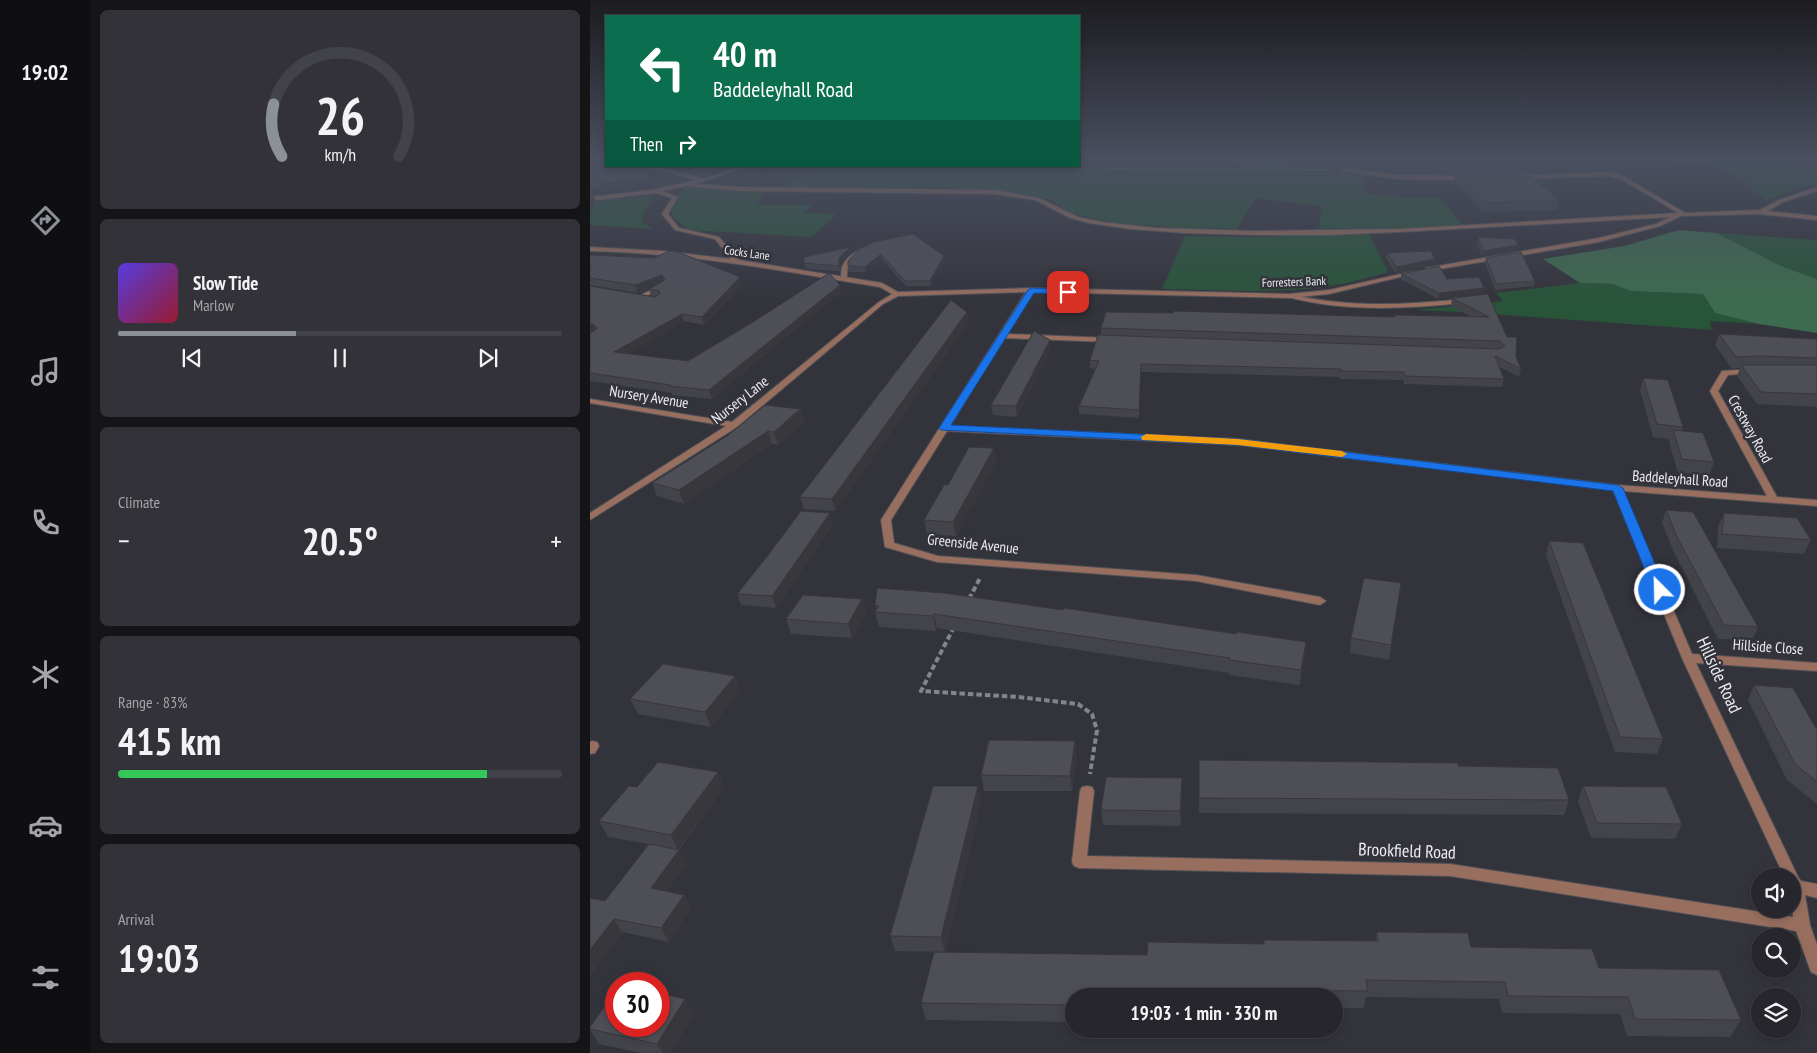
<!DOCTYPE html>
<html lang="en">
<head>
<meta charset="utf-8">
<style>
	:root { --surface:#26262c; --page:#323238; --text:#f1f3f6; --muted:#a4a5a9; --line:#424348; --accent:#8c9099 }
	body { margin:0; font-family:"PT Sans Narrow",sans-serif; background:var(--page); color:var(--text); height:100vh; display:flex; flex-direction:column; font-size:19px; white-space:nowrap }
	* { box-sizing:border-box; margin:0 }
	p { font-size:16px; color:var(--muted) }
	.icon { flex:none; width:28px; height:28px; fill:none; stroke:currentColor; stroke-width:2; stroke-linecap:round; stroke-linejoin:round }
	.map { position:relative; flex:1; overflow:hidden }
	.details { display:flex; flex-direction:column; gap:10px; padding:10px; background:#151518; width:500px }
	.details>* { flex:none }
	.banner { position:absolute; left:15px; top:15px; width:475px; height:152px; border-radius:0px; box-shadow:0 2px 8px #0003,0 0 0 1px var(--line); background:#0b6e4f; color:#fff; overflow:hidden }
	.buttons { position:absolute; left:1161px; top:868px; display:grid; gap:10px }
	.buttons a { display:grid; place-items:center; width:50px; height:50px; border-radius:50%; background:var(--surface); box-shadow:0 2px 8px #0003,0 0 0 1px var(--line); font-size:25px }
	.speed { position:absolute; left:15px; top:972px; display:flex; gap:10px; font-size:25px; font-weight:700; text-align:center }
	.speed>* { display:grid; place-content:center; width:65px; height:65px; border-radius:50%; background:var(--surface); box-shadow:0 2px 8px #0003,0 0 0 1px var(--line); line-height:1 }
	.speed .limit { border:8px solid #d22; background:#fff; color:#111 }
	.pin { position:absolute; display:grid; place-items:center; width:42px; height:42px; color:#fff; margin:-21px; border-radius:10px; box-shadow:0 2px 8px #0006 }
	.me { position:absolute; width:55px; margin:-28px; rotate:337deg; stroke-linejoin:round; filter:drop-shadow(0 0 4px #0008) }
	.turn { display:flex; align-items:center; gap:18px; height:105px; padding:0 25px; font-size:22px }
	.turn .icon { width:65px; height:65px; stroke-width:2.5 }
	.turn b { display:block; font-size:35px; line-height:42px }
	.then { display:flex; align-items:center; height:48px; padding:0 25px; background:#0003; gap:10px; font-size:19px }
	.big { font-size:38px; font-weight:600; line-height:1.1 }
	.details .card { flex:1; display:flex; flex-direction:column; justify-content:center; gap:8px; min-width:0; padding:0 18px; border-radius:8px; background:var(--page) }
	.details .dial { align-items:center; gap:0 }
	.dial svg { height:130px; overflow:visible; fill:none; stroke:var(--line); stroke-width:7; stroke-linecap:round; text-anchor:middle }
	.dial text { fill:var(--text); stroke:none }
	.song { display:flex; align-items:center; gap:15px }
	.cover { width:60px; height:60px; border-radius:8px; background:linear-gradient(135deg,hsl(250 70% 55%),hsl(350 70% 35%)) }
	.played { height:5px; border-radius:2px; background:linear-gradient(90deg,var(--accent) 40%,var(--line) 40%) }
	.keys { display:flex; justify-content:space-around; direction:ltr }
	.heat { display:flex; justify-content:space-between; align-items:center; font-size:28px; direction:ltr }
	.charge { height:8px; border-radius:4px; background:linear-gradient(90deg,#34c759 83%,var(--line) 0) }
	.trip { position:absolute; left:475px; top:988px; width:278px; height:50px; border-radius:25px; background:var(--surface); box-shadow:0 2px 8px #0003,0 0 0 1px var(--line); font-weight:600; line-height:50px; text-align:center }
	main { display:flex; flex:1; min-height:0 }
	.tabs { display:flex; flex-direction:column; width:90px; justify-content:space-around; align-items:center; background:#0f0f12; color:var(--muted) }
	.tabs .icon { width:35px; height:35px }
	.tabs .on { color:var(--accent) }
	.tabs b { font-size:22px; color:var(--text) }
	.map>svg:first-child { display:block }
	.green { fill:#285439 }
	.forest { fill:#3d6b4f }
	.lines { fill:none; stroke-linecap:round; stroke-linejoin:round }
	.lane-casing { stroke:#515158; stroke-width:2 }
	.street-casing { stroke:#515158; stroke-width:2 }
	.path-far1 { stroke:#84848b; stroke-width:2; stroke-dasharray:2.5 1; stroke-linecap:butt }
	.path { stroke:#84848b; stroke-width:4; stroke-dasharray:5.5 3; stroke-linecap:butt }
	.lane { fill:#986f5f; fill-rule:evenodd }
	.street { fill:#986f5f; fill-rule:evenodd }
	.wall { fill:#43434a }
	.shaded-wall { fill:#37373c }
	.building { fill:#4e4e56; stroke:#37373c }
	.route { fill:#1a73e8; stroke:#114b97 }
	.slow { fill:#f59e0b }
	.labels { text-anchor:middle; stroke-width:5; stroke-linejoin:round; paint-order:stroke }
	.far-street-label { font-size:12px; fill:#ececf1; stroke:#33333b }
	.street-label { font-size:15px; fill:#ececf1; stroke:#33333b }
	.near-street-label { font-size:18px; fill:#ececf1; stroke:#33333b }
</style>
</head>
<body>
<main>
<nav class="tabs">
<b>19:02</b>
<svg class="icon on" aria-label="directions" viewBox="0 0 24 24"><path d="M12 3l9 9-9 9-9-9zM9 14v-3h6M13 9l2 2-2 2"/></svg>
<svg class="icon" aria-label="music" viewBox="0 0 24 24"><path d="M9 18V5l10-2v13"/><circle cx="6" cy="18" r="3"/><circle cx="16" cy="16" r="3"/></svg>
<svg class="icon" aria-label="phone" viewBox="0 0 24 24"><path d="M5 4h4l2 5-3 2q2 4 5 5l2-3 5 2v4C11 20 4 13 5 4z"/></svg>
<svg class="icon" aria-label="climate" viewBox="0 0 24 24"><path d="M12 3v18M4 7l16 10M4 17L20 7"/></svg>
<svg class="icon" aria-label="car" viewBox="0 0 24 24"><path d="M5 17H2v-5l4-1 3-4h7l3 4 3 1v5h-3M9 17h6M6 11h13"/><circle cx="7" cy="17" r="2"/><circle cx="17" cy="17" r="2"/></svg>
<svg class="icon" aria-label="filters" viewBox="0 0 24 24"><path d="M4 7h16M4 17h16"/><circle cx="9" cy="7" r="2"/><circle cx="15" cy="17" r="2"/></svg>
</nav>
<section class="details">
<div class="card dial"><svg viewBox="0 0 100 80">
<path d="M14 69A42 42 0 1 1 86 69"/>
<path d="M14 69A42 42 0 0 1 9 37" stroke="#8c9099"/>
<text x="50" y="56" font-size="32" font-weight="700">26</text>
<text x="50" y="72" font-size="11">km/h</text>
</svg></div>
<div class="card">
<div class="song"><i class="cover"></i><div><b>Slow Tide</b><p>Marlow</p></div></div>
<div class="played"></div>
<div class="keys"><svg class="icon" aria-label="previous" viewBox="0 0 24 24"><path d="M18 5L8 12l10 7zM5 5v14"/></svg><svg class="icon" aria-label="pause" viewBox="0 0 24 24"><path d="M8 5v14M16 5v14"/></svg><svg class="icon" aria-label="next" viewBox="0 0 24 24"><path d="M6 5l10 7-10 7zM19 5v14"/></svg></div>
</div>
<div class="card"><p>Climate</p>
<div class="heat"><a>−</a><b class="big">20.5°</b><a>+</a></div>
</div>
<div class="card"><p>Range · 83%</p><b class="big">415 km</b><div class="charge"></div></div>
<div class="card"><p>Arrival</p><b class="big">19:03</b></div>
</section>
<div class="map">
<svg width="1227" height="1053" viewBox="0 0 1227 1053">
	<rect width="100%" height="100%" fill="#33333b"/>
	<g class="green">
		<path d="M1073,159H1202L1227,171V184L1206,189L1176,200C1165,191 1147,175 1135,170C1115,162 1093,167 1073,159Z"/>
		<polygon points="231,166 452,166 523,172 609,170 733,172 773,175 774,193 812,197 849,198 873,225 830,228 729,229 732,206 665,198 647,229 592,228 526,223 483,214 459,199 419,192 354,187 193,187"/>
		<polygon points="105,187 176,191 167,205 222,205 214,213 247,214 221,237 99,230 87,221 81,212 88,200 87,194 97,188"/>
		<polygon points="63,196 54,212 52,222 63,229 0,225 0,201"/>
		<polygon points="1126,233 1227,240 1227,279 1191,266"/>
		<path d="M779,234L798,272C771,280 744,287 715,289C668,293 620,290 572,289L595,236L662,237Z"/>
		<polygon points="990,283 1022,284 1041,291 1113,294 1125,313 1169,324 1120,321 1122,330 872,312 826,310 913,301 906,293"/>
	</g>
	<g class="forest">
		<polygon points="642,159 705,159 700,162 701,167 642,166"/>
		<polygon points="1089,230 1126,233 1191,266 1227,279 1227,333 1169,324 1125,313 1113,294 1041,291 1022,284 990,283 953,259 1034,246"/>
	</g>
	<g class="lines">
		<g class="lane-casing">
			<g id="lane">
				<path d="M271,248L276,249C262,262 257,257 257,279L252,280C248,264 258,257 271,248Z"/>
				<path d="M699,294C757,308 814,305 873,299L876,301L873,303C813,309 755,312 697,297V295Z"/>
			</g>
		</g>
		<g class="street-casing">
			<g id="street">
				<path d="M41,166L73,167L113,179L153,166H161L105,184L150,187L404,190L449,198L488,217L512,222L567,228L666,231L810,229L1088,213L1031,179L1020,176L927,179V177L929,176L1020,172L1035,177L1095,213L1170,210L1189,200L1227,187V191L1193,202L1178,211L1227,216V220L1169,214L1091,216L1070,226L1009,242L838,271L835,269L836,268L1009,238L1066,224L1081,217L810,232L738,235H666L594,233L540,229L499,223L480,218L445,200L404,194L150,191L96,186L72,191L88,197L78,214L89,228L129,237L149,260L292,283L308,292L441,288L699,294L739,290L824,271L827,273L739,294L699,298L443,292L417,334L520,338L524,340L520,342L414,338L360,426L648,439L1027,485L1177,496L1120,391L1132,371L1164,369L1165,371L1161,373L1138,375L1128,391L1187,497L1227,500V506L1033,491L1102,654L1227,663V671L1106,663L1208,877L1211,881L1227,884V898L1215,895L1220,925L1227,945V975L1221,972L1206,931L860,876L489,868L484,866L482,862L490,791L492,787L497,786L502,787L504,791L497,856L860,864L1203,917L1202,876H1194L1092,658L1023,490L648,445L357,431L301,520L304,543L348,556L606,575L730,597L736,601L730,605L606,581L347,562L295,547L291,520L436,292L308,296L293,304L147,427L0,520V513L136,426L0,403V399L142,422L289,302L302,294L290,287C193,271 98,253 0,251V247L73,251L141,259L125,239L85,230L72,214L82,198L66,193L0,201V197L61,190L107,180L73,171L43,169Z"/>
				<polygon points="754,168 807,175 877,176 880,178 877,180 807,179 752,171"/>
				<polygon points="73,284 76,286 75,287 50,299 45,298"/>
				<polygon points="2,741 7,742 9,746 5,753 0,754 0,742"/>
			</g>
		</g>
		<polyline class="path-far1" points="515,169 740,170"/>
		<g class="path">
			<polyline points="379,599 390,578"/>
			<polyline points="364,627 331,691 428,697 488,704 502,714 507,730 500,774"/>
		</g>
		<use href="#lane" class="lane"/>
		<use href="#street" class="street"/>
	</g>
	<g class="wall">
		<rect x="0" y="159" width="16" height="5"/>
		<polygon points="848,159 910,162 927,167 926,171 969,200 967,210 893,212 864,181 865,174 858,175 848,163"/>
		<polygon points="973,159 1043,159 1051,164 1050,168 986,168"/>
		<polygon points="888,237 928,245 927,250 892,256 887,243"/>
		<polygon points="269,249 354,262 341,286 316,286 292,259 276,272 259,272 258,266"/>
		<polygon points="261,252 251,264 250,271 216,269 214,263"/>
		<polygon points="797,253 844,264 806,273 796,258"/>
		<polygon points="0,255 150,277 153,285 114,325 94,321 38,354 98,361 251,292 122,399 82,395 82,393 0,381 0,286 61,296 59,289 48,293 0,285"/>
		<polygon points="896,258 945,281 944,286 905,290 895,263"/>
		<polygon points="811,274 857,279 893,294 848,299 811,279"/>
		<polygon points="898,294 931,369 929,377 909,367 914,379 912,387 814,384 813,380 750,379 750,377 551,372 549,418 489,414 489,406 505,369 500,368 500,360 511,335 511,328 804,317 805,315 882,317 861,306 862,298"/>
		<polygon points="377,312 379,322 245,511 214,509 210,497"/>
		<polygon points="1129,334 1227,339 1227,407 1167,404 1147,376 1150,368 1142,369 1125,345"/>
		<polygon points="461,350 427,417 403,415 401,405"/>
		<polygon points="1053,378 1093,427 1092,430 1124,462 1119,476 1088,472 1079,442 1080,439 1063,437 1050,390"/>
		<polygon points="210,409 214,422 188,445 182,444 94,504 67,496 62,483"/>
		<polygon points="406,461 366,536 337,534 334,520"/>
		<polygon points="1076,510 1168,627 1162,640 1128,639 1083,550 1072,523"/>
		<polygon points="1134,513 1221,540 1214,554 1127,548 1128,527"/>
		<polygon points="243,524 186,608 151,605 147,594"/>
		<polygon points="959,541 1073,739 1067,754 1025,752 956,555"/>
		<polygon points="811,583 799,660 760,653 761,638"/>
		<polygon points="272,599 276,614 262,638 201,634 196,619"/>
		<polygon points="285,605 473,610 646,634 716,642 715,656 710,685 639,675 639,673 347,628 346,631 289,627 285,612 287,610"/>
		<polygon points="145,676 150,691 121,727 48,714 40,699"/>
		<polygon points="1164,685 1227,730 1227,804 1197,780 1158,700"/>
		<polygon points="487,756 482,791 394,791 391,775"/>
		<polygon points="609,760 868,766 979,800 974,815 609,813"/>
		<polygon points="128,772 134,787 89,850 96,864 76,891 94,895 101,908 79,942 32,932 0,976 15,901 59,844 18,837 9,821 47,787"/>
		<polygon points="592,778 591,826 513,825 511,810"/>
		<polygon points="993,786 1092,824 1085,839 1001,838 988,801"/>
		<polygon points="391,802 355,952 305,951 300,936"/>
		<polygon points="787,932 881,947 1009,968 1151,1020 1140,1037 1037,1036 1030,1014 912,1013 909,999 776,997 774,1008 744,1008 744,996 484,996 484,1022 336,1020 331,1003 557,955 674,944 785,941"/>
		<polygon points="95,999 104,1014 80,1053 51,1053 9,1044 0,1030 0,1027"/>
	</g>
	<g class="shaded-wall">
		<polygon points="56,166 58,173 59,185 14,190 12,194 0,195 0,188"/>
		<polygon points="4,197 6,202 0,212 0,204"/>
		<polygon points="928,245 927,250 892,256 893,251"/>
		<polygon points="260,247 261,252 251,264 250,271 249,266 249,258"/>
		<polygon points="291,254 292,259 276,272 275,267"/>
		<polygon points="354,256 354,262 341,286 340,281"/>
		<polygon points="845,259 844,264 806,273 807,267"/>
		<polygon points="72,275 74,282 48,293 45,285"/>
		<polygon points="150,277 153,285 114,325 112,317"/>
		<polygon points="250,285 251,292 122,399 119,390"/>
		<polygon points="894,288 893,294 848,299 849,293"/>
		<polygon points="377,312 379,322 245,511 242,499"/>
		<polygon points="92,314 94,321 27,361 24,352"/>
		<polygon points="3,324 6,332 0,334 0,325"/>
		<polygon points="460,340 461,350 427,417 426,406"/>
		<polygon points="551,364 551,372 549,418 549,410"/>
		<polygon points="210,409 214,422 188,445 184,432"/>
		<polygon points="178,431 182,444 94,504 89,490"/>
		<polygon points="404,448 406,461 366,536 363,522"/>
		<polygon points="240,513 243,524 186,608 182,596"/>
		<polygon points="272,599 276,614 262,638 258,624"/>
		<polygon points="344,614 347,628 346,631 343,616"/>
		<polygon points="716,642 715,656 710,685 711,670"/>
		<polygon points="145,676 150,691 121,727 115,712"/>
		<polygon points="485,741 487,756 482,791 480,776"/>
		<polygon points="128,772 134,787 88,850 81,835"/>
		<polygon points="592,778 592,793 591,826 590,811"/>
		<polygon points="388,786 391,802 355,952 351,937"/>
		<polygon points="89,850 96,864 68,902 61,888"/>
		<polygon points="94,895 101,908 79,942 71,928"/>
		<polygon points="24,919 32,932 0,976 0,950"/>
		<polygon points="95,999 104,1014 80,1053 73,1053 67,1044"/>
	</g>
	<g class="building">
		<polygon points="850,159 906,159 910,162 922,162 927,167 859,168"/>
		<polygon points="980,159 1043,159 1051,164 987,164"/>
		<polygon points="0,165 56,166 56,178 12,183 9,187 0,188"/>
		<polygon points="935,171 969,200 895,203 866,173"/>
		<polygon points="4,197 0,204 0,198"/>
		<polygon points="323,234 354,256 340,281 315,281 291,254 275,267 258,266 258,261 269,249 284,242"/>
		<polygon points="888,237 925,239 928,245 893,251"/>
		<polygon points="260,247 249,258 249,266 214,263 214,257"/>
		<polygon points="79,251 88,252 150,277 112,317 92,314 24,352 98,361 163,322 239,273 250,285 119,390 79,386 81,385 0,373 0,333 8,328 3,324 0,325 0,286 65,297 70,293 69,291 59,289 75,280 72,275 45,285 0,278 0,255 64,258"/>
		<polygon points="841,251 845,259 807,267 797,253"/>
		<polygon points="931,252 945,281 906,284 896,258"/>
		<polygon points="849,266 857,279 889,277 894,288 849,293 811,274"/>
		<polygon points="898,294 917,337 927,337 926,357 931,369 905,356 914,379 815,376 814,372 751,371 751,369 551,364 549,410 489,406 509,361 500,360 508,335 909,349 915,346 910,341 511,328 516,312 583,313 584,311 805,317 805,315 899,317 862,298"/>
		<polygon points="361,300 377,312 242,499 210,497"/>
		<polygon points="444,331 460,340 426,406 401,405"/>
		<polygon points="1129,334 1227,339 1227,358 1170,356 1146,357"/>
		<polygon points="1151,365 1227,365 1227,394 1171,392"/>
		<polygon points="1053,378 1078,380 1093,427 1067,424"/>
		<polygon points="175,405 210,409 184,432 178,431 89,490 62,483 137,436"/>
		<polygon points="1083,430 1113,433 1124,462 1092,459"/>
		<polygon points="379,447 404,448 363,522 334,520 354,485 358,485"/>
		<polygon points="1076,510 1103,512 1168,627 1134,625 1087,537"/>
		<polygon points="211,511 240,513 182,596 147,594 179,554"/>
		<polygon points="1134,513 1207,518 1221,540 1132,534"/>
		<polygon points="959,541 993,543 1073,739 1030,737"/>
		<polygon points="774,578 811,583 801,645 761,638"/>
		<polygon points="287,588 354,593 473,610 474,608 646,634 647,632 716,642 711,670 639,660 640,658 344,614 343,616 285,612 289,606 285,605"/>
		<polygon points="213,595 272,599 258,624 196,619"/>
		<polygon points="73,664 145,676 115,712 40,699"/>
		<polygon points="1164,685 1203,688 1227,730 1227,782 1205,764"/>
		<polygon points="399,740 485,741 480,776 391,775"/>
		<polygon points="609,760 868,763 868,766 968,768 979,800 609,798"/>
		<polygon points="68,762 128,772 81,835 9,821 39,786 47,787"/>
		<polygon points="516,777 592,778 590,811 511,810"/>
		<polygon points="343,786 388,786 351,937 300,936"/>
		<polygon points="993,786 1076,787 1092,824 1007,823"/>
		<polygon points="59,844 89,850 61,888 94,895 71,928 24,919 0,950 0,898 15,901"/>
		<polygon points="787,932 878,933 881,947 1002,949 1009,968 1129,970 1151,1020 1045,1019 1038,997 918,996 915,982 776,980 778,991 649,990 649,994 531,992 530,996 484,996 484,1005 331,1003 344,952 557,955 558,942 674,944 674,940 788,941"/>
		<polygon points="26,990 26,1026 69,1026 69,993 95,999 67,1044 0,1029 0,1027"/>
	</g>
	<linearGradient id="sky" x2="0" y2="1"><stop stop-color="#1c1c20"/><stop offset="0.52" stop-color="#4a5060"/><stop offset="1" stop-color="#4a5060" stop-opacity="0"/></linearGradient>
	<rect width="1227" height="306" fill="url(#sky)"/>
	<polygon class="route" points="441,288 478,289 482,292 478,294 444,293 361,425 648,439 1027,485 1033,488 1076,590 1070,594 1063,590 1023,491 648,445 351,430 349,428 438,290"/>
	<polygon class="slow" points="556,434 648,439 752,451 757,454 752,457 648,445 552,440 551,437"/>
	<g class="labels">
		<g class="far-street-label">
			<text transform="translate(157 253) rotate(8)" y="4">Cocks Lane</text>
			<text transform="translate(704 282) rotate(-2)" y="4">Forresters Bank</text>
		</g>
		<g class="street-label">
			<text transform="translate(59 397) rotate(9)" y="5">Nursery Avenue</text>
			<text transform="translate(150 400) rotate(-38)" y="5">Nursery Lane</text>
			<text transform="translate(1160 429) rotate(61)" y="5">Crestway Road</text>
			<text transform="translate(1090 479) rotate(4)" y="5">Baddeleyhall Road</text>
			<text transform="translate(383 544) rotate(6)" y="5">Greenside Avenue</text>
			<text transform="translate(1178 647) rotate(4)" y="5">Hillside Close</text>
		</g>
		<g class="near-street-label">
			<text transform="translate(1129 675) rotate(65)" y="6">Hillside Road</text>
			<text transform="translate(817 851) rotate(2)" y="6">Brookfield Road</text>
		</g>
	</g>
</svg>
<div class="buttons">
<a><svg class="icon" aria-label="sound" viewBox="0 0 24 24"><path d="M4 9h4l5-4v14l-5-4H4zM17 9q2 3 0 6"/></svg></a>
<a><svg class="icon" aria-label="search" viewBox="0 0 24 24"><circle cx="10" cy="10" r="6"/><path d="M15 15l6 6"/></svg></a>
<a><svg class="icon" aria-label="layers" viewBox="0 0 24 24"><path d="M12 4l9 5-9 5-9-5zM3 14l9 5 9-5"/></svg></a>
</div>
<div class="speed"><div class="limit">30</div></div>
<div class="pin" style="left:478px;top:292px;background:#d93025"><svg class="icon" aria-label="arrive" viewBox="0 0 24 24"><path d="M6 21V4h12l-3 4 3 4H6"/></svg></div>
<svg class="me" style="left:1070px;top:590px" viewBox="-20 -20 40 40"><circle r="17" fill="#1a73e8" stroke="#fff" stroke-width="3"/><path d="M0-11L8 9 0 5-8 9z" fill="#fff"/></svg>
<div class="trip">19:03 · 1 min · 330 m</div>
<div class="banner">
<div class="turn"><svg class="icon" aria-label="left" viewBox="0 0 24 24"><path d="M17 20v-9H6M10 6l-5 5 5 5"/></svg><div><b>40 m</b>Baddeleyhall Road</div></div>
<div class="then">Then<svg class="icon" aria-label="right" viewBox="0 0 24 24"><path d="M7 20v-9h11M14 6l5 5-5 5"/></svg></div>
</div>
</div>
</main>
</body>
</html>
